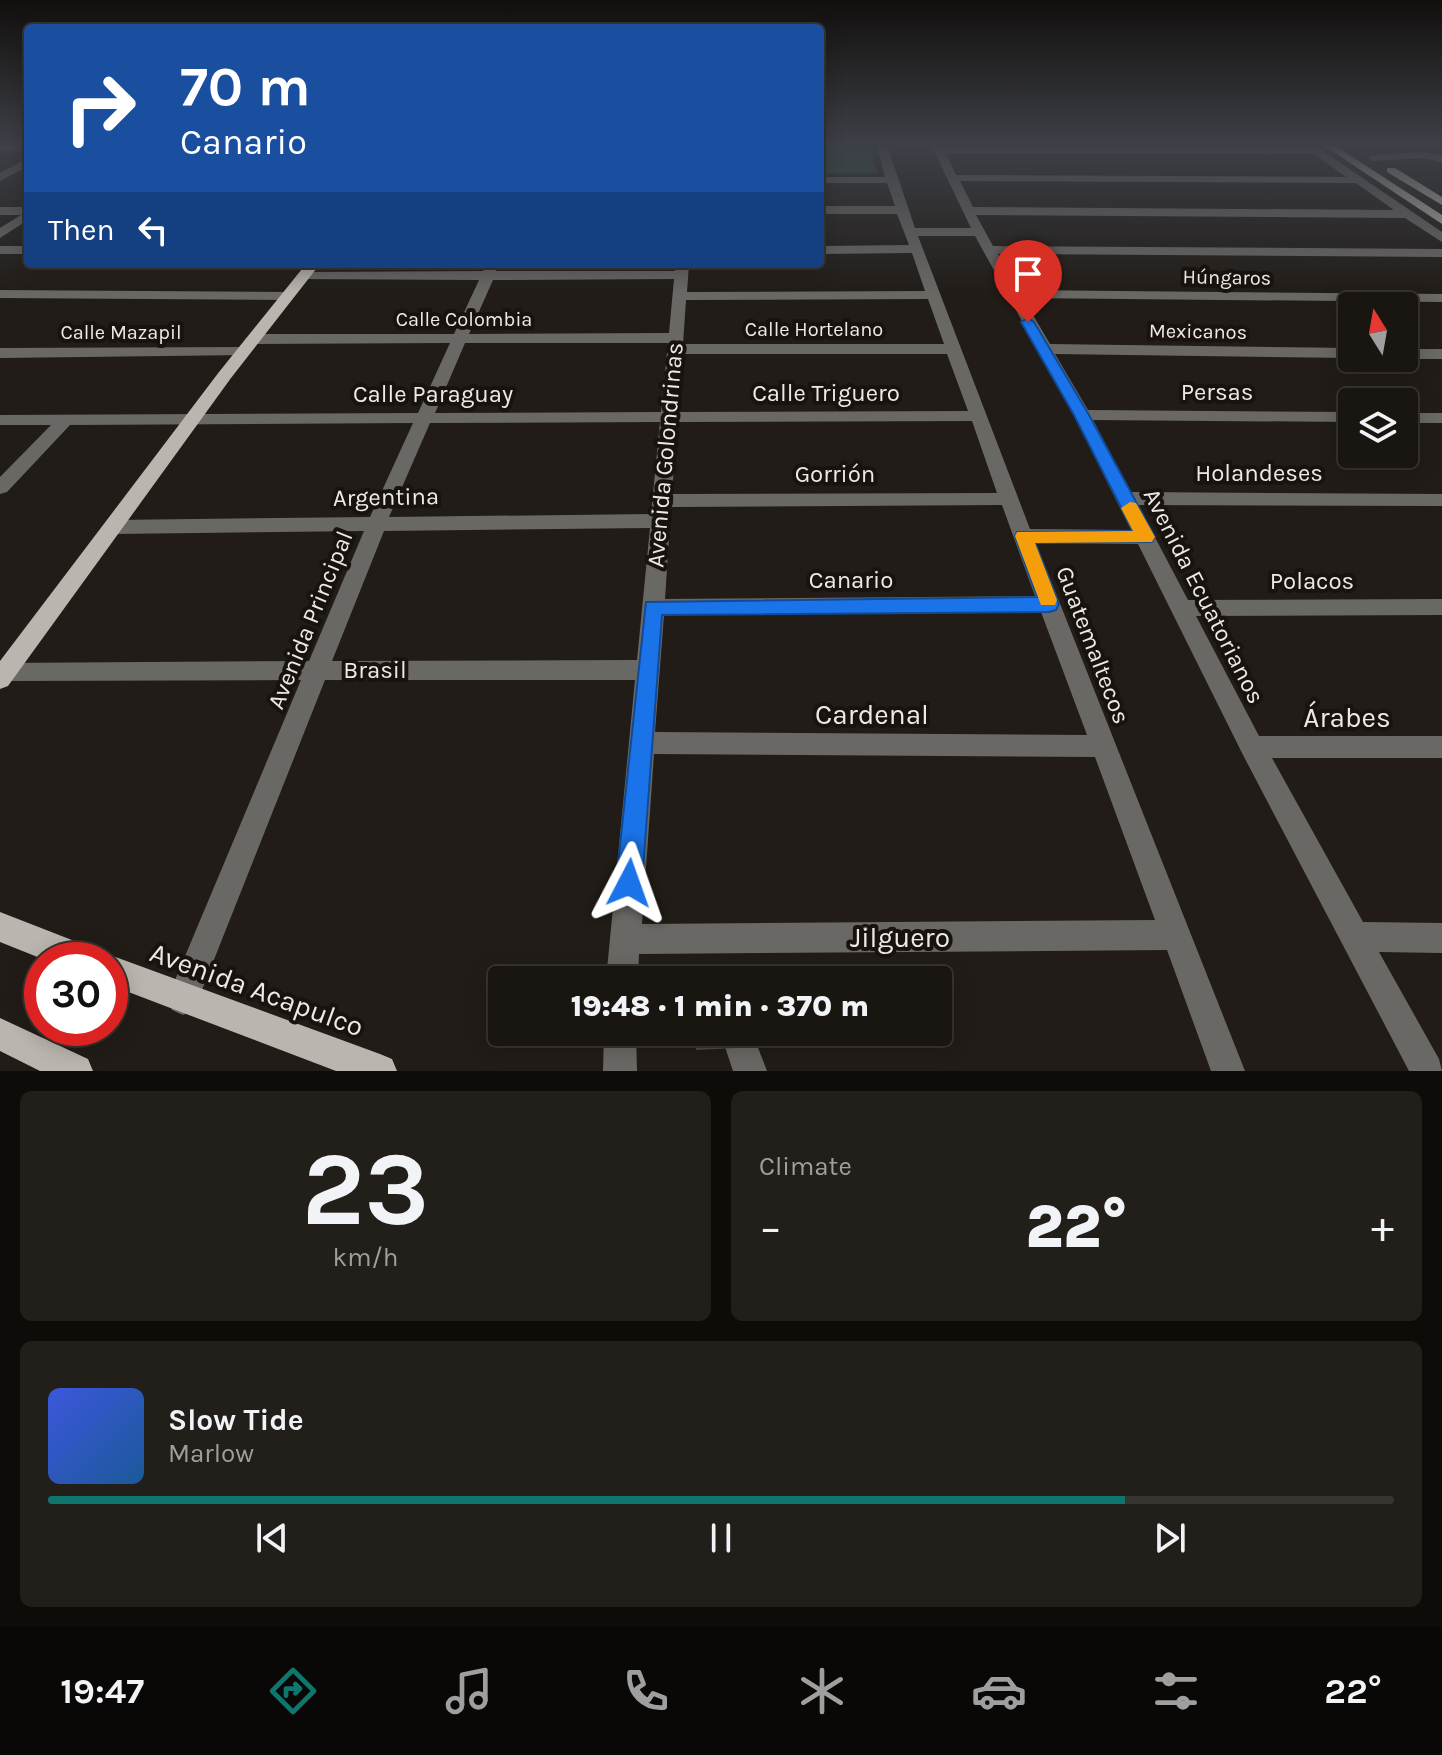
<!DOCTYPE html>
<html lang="en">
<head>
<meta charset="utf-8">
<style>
	:root { --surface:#191511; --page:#221e1a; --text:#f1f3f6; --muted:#9f9f9f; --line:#373431; --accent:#0f766e }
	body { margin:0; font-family:Karla,sans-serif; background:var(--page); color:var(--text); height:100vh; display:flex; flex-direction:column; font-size:30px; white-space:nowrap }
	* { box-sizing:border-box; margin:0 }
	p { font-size:26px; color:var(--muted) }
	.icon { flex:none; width:44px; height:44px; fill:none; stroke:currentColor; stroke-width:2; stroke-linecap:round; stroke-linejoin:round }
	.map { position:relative; height:1071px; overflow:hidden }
	.side { display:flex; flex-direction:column; gap:20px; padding:20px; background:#0e0c09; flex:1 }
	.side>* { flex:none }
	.guide { position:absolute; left:24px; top:24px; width:800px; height:244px; border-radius:8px; box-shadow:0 4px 20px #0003,0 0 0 2px var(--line); background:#1a4fa0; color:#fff; overflow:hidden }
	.needle { width:52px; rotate:349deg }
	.buttons { position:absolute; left:1338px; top:292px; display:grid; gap:16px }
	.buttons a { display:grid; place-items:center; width:80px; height:80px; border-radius:8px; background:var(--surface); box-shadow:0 4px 20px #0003,0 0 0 2px var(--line); font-size:40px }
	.speed { position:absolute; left:24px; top:942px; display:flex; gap:16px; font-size:40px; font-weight:700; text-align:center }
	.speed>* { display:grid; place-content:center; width:104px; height:104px; border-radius:50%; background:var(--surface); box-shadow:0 4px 20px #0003,0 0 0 2px var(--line); line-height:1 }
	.speed .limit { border:12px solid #d22; background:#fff; color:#111 }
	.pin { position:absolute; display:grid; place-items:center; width:68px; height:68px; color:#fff; margin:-82px -34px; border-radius:50% 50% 50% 0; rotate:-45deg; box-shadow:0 0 8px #0007 }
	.pin .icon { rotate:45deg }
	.me { position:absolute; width:88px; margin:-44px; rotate:4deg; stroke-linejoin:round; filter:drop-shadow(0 0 6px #0008) }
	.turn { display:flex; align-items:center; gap:28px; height:168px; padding:0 24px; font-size:36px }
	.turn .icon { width:104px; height:104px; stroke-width:2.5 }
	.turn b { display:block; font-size:56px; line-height:68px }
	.then { display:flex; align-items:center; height:76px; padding:0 24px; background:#0003; gap:16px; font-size:30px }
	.big { font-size:60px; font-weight:800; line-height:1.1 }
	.side .tile { flex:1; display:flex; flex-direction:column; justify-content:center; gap:12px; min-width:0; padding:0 28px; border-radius:12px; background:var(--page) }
	.side .dial { align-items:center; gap:0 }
	.dial b { font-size:104px; line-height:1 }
	.song { display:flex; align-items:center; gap:24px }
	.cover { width:96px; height:96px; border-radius:12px; background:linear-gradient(135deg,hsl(230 70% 55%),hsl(210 70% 35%)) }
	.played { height:8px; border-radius:4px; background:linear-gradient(90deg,var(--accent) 80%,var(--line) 80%) }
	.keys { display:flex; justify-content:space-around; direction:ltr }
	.heat { display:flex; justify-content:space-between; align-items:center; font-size:44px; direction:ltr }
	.side .tiles { flex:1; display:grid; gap:20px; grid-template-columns:1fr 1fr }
	.tile:last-child { grid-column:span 2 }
	.trip { position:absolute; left:488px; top:966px; width:464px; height:80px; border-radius:8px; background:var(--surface); box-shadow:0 4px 20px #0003,0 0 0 2px var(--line); font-weight:800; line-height:80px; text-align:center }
	.menu { display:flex; height:128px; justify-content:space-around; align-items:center; background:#0a0807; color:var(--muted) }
	.menu .icon { width:56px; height:56px }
	.menu .on { color:var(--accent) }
	.menu b { font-size:36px; color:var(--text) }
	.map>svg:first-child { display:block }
	.green { fill:#2a4d36 }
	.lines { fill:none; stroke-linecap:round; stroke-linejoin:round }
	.minor { fill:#6a6865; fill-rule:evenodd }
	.major { fill:#bab5ae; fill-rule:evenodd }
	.wall { fill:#504a44 }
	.building { fill:#615b55; stroke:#77716c; stroke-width:2 }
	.route { fill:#1a73e8; stroke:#114b97; stroke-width:2 }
	.slow { fill:#f59e0b }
	.labels { text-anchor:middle; stroke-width:8; stroke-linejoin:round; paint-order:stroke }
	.far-street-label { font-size:20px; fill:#ede9e5; stroke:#18130e }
	.street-label { font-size:24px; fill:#ede9e5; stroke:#18130e }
	.near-street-label { font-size:28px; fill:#ede9e5; stroke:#18130e }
</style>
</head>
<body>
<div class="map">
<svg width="1442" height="1071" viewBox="0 0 1442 1071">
	<rect width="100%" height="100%" fill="#211c17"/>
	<polygon class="green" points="820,145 868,145 878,173 820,174"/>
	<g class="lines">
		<g class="minor">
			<rect x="0" y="145" width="28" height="6"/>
			<path d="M877,145H887L915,228H971L931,145H941L943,148H1305L1303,145H1314L1442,232V242L1405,218L976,215L993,246L1442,249V257L998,254L1018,290L1442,294V302L1023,298L1050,344L1352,348V358L1055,354L1088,410L1352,412V422L1093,420L1131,492L1442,494V506L1138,505L1188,600L1442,599V615L1196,616L1259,736H1442V758H1272L1363,922L1442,923V953L1379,952L1439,1059L1442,1071H1409L1243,755L1138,544L1036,543L1245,1071H1211L1167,950L639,954L638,980H606L635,680H325L194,1010L183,1015L172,1010L167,999L301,680L6,681L0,679V663L309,661L364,531L113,534L103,527L113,520L370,517L413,423L70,425L7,492L0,494V477L51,425H0V415L418,413L450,343L253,344L245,339L253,334H454L479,280L298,279L296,276L303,272L483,271L486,264H500L496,271H675V264H689L687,292L925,291L912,253L820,254V246L909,245L897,214H820V206H895L887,183H820V177H885ZM946,154H1314L1346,177L956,175ZM960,181L1356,183L1394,210L973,207ZM918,236H975L1074,415L1131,530L1030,529ZM674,279L669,333L469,334L493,280ZM928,299L944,344H683L686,300ZM465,343H668L661,412L435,413ZM682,354H947L968,411L678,412ZM972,421L997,493L672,494L677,422ZM660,422L651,514L389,517L430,423ZM1002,505L1035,596L665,599L671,507ZM650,528L637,660L332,661L384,531ZM1041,612L1087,735L655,732L664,615ZM654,754L1095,757L1155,920L642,924Z"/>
			<polygon points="1423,152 1442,156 1442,162 1423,158 1373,161 1368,158 1373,155"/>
			<polygon points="28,158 28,166 0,181 0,173"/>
			<polygon points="0,207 28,207 28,220 0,238 0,228 21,215 0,215"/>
			<rect x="0" y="246" width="28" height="8"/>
			<polygon points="0,290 287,292 294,296 287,300 0,298"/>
			<polygon points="243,347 251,352 248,355 0,358 0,348"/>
			<polygon points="1404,349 1442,349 1442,359 1404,359 1401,358 1404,358"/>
			<rect x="1404" y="413" width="38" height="10"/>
			<polygon points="604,1032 636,1032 637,1071 603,1071"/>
			<polygon points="720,1032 752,1032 767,1071 733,1071"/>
		</g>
		<g class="major">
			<polygon points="1323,145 1334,145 1442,215 1442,224"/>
			<polygon points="1387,168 1395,168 1442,197 1442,205 1387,172"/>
			<polygon points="306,264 320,264 231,378 8,686 0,689 0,661 219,372"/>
			<polygon points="0,912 95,949 99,959 110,955 380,1054 392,1059 397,1071 336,1071 110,985 110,960 45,960 0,942"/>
			<polygon points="0,1018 88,1059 93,1071 40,1071 0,1051"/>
		</g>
	</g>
	<polygon class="wall" points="696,1032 822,1041 821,1044 696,1050"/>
	<polygon class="building" points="696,1032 821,1032 822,1041 695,1046"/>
	<linearGradient id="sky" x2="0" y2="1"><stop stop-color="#120f0d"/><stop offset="0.49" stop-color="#3d4047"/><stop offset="1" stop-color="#3d4047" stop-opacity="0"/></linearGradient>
	<rect width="1442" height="295" fill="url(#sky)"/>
	<polygon class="route" points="1028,318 1034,322 1089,415 1155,537 1152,542 1035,543 1059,604 1056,610 1049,612 662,615 642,883 639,892 629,896 620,892 616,883 646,602 1037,597 1015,536 1017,532 1133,531 1074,415 1021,322"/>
	<polygon class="slow" points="1130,502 1136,503 1155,537 1152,542 1035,543 1057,600 1055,605 1041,605 1015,536 1017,532 1133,531 1121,508"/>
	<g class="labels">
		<g class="far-street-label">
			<text transform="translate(1227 277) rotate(1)" y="7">Húngaros</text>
			<text x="464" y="326">Calle Colombia</text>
			<text x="814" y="336">Calle Hortelano</text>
			<text transform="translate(1198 331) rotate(1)" y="7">Mexicanos</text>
			<text x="121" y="339">Calle Mazapil</text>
		</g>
		<g class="street-label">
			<text x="1217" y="400">Persas</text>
			<text x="826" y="401">Calle Triguero</text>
			<text x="433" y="402">Calle Paraguay</text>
			<text transform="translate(665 455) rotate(-85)" y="8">Avenida Golondrinas</text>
			<text x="1259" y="481">Holandeses</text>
			<text x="835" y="482">Gorrión</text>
			<text transform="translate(386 497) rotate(-1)" y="8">Argentina</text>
			<text x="851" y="588">Canario</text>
			<text x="1312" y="589">Polacos</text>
			<text transform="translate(1204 596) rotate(63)" y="8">Avenida Ecuatorianos</text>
			<text transform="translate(310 620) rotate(-68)" y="8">Avenida Principal</text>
			<text transform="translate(1093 645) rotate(69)" y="8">Guatemaltecos</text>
			<text x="375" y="678">Brasil</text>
		</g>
		<g class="near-street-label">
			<text x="872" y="724">Cardenal</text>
			<text x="1347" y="727">Árabes</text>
			<text x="900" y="947">Jilguero</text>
			<text transform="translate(257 989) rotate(20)" y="10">Avenida Acapulco</text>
		</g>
	</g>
</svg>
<div class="buttons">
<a><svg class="needle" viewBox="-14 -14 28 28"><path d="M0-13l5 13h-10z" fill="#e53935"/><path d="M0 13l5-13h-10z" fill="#9f9f9f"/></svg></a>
<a><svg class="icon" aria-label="layers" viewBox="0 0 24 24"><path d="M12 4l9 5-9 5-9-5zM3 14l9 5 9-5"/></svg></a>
</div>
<div class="speed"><div class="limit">30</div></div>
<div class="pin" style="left:1028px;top:322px;background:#d93025"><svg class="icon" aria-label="arrive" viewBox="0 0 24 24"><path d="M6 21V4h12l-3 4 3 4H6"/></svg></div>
<svg class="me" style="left:629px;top:883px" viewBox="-20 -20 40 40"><path d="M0-17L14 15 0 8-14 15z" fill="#1a73e8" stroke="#fff" stroke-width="4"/></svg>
<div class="trip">19:48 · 1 min · 370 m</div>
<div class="guide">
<div class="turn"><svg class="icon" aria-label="right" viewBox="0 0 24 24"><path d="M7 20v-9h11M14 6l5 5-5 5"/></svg><div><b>70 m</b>Canario</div></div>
<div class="then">Then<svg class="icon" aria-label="left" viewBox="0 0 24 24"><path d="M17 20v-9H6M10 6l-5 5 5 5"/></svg></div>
</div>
</div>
<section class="side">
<div class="tiles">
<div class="tile dial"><b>23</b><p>km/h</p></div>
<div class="tile"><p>Climate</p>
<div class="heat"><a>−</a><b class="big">22°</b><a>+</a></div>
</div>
<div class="tile">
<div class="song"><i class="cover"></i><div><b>Slow Tide</b><p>Marlow</p></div></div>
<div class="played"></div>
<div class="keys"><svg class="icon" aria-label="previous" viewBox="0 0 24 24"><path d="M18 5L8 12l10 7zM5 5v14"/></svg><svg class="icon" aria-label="pause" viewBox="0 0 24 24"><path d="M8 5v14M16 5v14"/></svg><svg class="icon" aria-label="next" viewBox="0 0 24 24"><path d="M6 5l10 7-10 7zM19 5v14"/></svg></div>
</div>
</div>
</section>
<nav class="menu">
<b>19:47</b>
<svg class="icon on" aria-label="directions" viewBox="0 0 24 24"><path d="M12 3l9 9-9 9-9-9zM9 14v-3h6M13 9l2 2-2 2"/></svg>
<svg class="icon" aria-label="music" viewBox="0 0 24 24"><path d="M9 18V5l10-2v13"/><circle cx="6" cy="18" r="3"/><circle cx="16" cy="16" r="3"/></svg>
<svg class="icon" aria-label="phone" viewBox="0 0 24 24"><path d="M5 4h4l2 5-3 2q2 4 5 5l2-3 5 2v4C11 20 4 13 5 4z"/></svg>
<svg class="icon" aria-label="climate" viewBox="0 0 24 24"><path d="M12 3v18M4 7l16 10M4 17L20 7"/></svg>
<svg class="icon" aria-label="car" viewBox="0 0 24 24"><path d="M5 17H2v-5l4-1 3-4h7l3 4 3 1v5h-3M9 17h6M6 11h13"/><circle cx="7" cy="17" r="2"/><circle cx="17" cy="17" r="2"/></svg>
<svg class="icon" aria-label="filters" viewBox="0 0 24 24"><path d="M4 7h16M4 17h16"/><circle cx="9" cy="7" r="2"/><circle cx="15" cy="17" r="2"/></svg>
<b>22°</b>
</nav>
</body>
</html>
